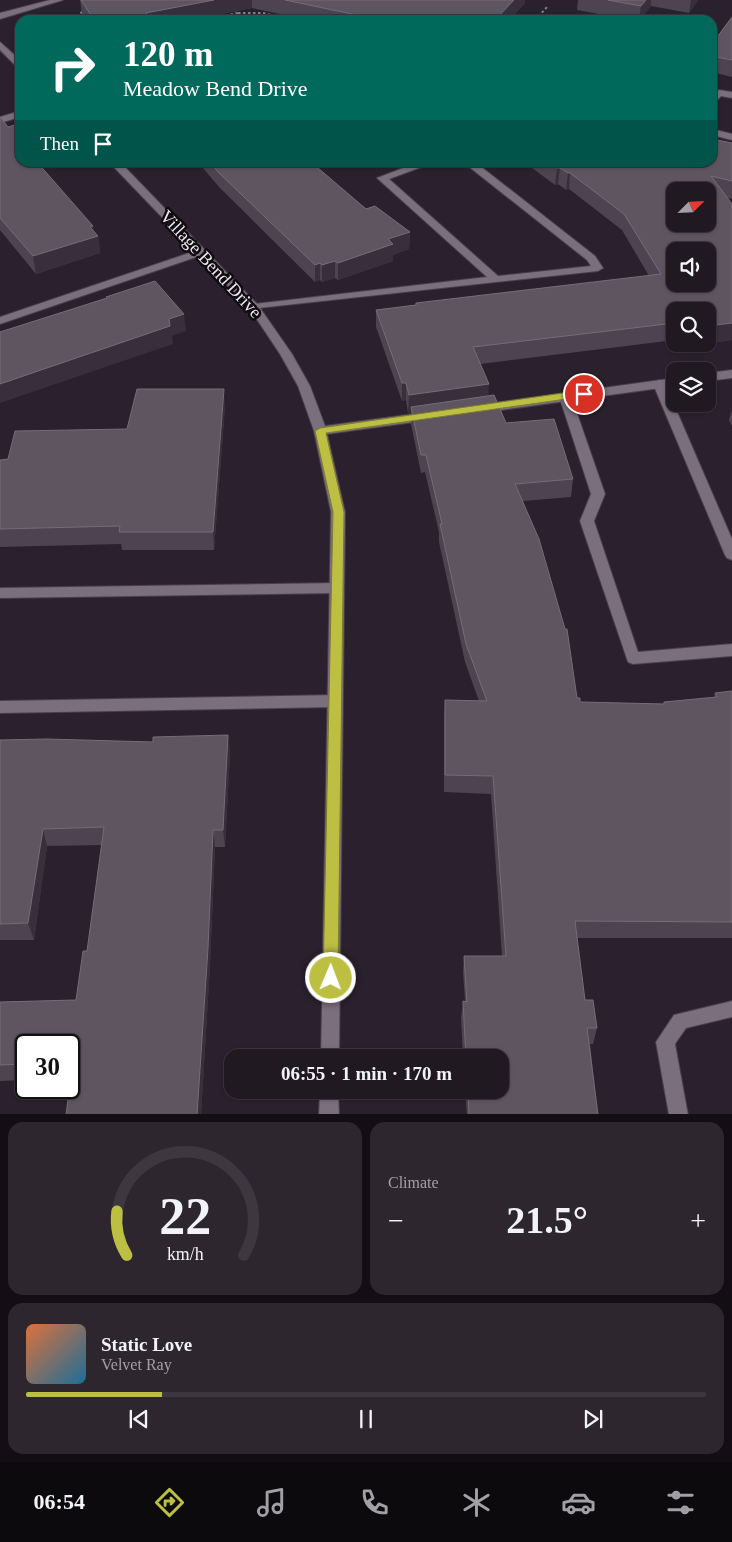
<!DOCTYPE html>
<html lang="en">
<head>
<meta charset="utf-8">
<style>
	:root { --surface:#201922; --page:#2d262f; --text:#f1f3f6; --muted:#a2a0a5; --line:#3d3840; --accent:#bdbf43 }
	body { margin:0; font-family:Georgia,serif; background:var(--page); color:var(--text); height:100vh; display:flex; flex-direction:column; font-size:19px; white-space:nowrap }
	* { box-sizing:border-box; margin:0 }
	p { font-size:16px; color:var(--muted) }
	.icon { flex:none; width:28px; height:28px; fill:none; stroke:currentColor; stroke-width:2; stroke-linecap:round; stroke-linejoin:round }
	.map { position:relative; height:1114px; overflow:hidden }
	.details { display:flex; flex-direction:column; gap:8px; padding:8px; background:#120e13; flex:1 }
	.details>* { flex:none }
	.top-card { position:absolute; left:15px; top:15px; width:702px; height:152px; border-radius:15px; box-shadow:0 1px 4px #0004,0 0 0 1px var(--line); background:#00695c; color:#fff; overflow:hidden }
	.needle { width:32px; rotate:66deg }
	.controls { position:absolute; left:666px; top:182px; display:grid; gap:10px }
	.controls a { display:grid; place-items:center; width:50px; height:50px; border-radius:10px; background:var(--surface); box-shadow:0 1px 4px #0004,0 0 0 1px var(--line); font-size:25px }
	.speed { position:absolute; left:15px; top:1034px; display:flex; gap:10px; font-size:25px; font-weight:700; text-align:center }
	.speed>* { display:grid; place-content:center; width:65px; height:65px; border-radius:50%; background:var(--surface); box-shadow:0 1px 4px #0004,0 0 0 1px var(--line); line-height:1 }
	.speed .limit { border:2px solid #111; border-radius:8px; background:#fff; color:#111 }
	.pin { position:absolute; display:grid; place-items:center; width:42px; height:42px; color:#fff; margin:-21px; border:2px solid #fff; border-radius:50%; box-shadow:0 1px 5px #0007 }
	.me { position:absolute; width:55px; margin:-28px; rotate:1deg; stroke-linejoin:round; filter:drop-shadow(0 0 4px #0008) }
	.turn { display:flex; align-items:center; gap:18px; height:105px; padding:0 25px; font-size:22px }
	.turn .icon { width:65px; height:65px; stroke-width:2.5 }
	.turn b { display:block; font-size:35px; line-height:42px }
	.then { display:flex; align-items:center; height:48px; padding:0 25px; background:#0003; gap:10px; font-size:19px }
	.big { font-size:38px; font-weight:700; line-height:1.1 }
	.details .card { flex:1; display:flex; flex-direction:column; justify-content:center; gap:8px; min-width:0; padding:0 18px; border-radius:15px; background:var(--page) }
	.details .dial { align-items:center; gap:0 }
	.dial svg { height:130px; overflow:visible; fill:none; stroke:var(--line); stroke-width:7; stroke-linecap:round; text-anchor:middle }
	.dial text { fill:var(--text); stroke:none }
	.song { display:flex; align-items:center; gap:15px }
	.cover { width:60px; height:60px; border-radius:8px; background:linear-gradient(135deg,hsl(20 70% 55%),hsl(200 70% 35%)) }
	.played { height:5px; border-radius:2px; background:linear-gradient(90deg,var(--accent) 20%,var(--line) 20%) }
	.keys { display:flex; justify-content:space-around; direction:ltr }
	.heat { display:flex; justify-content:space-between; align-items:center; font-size:28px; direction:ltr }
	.details .tiles { flex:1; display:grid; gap:8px; grid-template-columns:1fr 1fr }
	.card:last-child { grid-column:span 2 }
	.trip { position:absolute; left:224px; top:1049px; width:285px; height:50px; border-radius:15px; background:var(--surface); box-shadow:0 1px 4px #0004,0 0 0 1px var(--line); font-weight:700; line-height:50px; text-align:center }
	.dock { display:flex; height:80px; justify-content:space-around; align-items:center; background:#0d0a0e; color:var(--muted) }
	.dock .icon { width:35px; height:35px }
	.dock .active { color:var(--accent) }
	.dock b { font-size:22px; color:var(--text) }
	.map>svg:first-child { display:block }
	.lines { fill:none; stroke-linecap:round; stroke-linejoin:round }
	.service-casing { stroke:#493f4b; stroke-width:2 }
	.minor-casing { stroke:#493f4b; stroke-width:2 }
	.tertiary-casing { stroke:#493f4b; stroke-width:2 }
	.path { stroke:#877f8a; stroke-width:2; stroke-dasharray:2.5 2.5; stroke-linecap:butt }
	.service { fill:#7b6e7d; fill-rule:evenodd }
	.minor { fill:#7b6e7d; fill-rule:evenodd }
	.tertiary { fill:#7b6e7d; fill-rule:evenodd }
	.wall { fill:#4e4350 }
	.shaded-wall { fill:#392e3b }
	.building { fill:#5f5561; stroke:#766c78; fill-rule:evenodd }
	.route { fill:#bdbf43; stroke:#7b7c2c }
	.labels { text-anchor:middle; stroke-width:5; stroke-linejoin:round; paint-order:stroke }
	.street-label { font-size:18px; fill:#efe8f1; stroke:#110c12 }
</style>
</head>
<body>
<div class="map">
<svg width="732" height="1115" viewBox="0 0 732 1115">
	<rect width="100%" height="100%" fill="#2b212e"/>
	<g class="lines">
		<g class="service-casing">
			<g id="service">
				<polygon points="719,90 732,92 732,98 721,96 712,105 712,95"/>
				<polygon points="20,111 20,117 0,123 0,117"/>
				<polygon points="712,129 732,134 732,140 712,135"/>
				<polygon points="419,162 435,162 389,179 498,276 591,266 587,260 463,162 475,162 595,256 603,268 598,271 250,309 248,307 250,305 254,304 487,277 377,178"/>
				<polygon points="201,249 206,252 205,254 0,324 0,317"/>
				<polygon points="659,380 665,384 732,539 732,560 727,558 725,555 653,384"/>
				<polygon points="565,392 571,396 605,494 594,521 638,652 732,644 732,656 633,664 628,662 580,521 591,494 559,396"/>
				<polygon points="337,583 342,584 344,588 342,592 337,593 0,598 0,588"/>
				<polygon points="335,695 340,697 343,701 340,705 335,707 0,713 0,701"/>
				<polygon points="732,1001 732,1017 686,1028 675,1044 688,1115 669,1115 656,1042 674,1015"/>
			</g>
		</g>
		<g class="minor-casing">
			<g id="minor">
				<polygon points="0,42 20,60 20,68 17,67 0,50"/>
				<polygon points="109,162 120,162 258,305 292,354 310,386 325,426 429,412 435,416 429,420 327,434 345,512 339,1058 321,1058 331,512 314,431 298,386 280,354 250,309"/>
				<polygon points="732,370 732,378 708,381 708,373"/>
				<polygon points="675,378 675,386 480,413 474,409 480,405"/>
				<polygon points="320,1090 338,1090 339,1115 319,1115"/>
			</g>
		</g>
		<g class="tertiary-casing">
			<polygon id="tertiary" points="50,0 63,0 0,19 0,13"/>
		</g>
		<g class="path">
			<polyline points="238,13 263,13 293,20"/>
			<polyline points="73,20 83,11"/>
			<polyline points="201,20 238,13 234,8"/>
			<polyline points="535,20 548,6"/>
		</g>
		<use href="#service" class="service"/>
		<use href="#minor" class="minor"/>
		<use href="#tertiary" class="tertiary"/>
	</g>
	<g class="wall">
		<polygon points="80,0 525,0 525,3 509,20 308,20 252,8 190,20 86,20 82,14"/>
		<polygon points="578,0 698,0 689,13 651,6 640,20 631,20 577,10"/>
		<polygon points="732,17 732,77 712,72 712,44"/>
		<polygon points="0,117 98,236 100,253 36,274 0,230"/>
		<polygon points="732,143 732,199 727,198 732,340 708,343 708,311 675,311 675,340 480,364 488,396 506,423 573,479 571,497 523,501 577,698 580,702 663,704 664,702 714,697 715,693 732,691 732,938 577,938 585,1000 597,1028 593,1044 590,1044 598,1115 467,1115 465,1090 500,1090 500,1058 463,1058 461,1018 463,1001 465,1001 463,972 464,956 502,956 491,794 444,792 444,718 445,700 479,701 465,662 439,542 439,532 425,472 421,473 411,424 411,412 408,413 406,400 402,401 376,327 376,310 415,305 416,303 649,276 622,230 569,189 566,190 558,184 555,185 524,162 712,162"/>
		<polygon points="198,162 336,162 318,168 366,209 410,232 409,249 393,255 393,261 338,280 335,278 322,282 320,280 315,282 219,187"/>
		<polygon points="225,406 214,550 122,550 121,544 0,547 0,460 8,459 127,429"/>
		<polygon points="732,410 732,426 729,420"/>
		<polygon points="228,735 230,752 225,847 215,847 210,964 201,1115 66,1115 71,1078 69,1078 69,1045 26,1045 26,1080 0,1081 0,1002 76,1000 87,951 102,845 47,846 34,940 0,940 0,945 0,740 153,742"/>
	</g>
	<g class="shaded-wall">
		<polygon points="214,0 252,0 252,8 190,20 147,20 146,13"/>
		<polygon points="514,0 525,0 525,3 509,20 495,20"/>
		<polygon points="646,0 651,0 651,6 640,20 639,20 641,6"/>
		<polygon points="691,0 698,0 689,13"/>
		<polygon points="32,162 42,162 44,170"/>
		<polygon points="304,162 336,162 304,172"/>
		<polygon points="557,168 560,168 558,184 555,185"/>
		<polygon points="568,173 570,173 569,189 566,190"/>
		<polygon points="93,226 95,237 98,236 100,253 36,274 33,256"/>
		<polygon points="410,232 409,249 393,255 393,261 338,280 338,263 388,239"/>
		<polygon points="335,261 335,278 322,282 322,265"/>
		<polygon points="320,263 320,280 315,282 315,265"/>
		<polygon points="184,314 186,331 172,336 173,344 0,403 0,384 169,319"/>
		<polygon points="732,323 732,340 708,343 708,326"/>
		<polygon points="402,383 406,383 406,400 402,401"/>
		<polygon points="489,384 488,402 411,407 411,412 408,413 409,395"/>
		<polygon points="224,389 225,406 214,550 213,532"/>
		<polygon points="228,735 230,752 225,847 223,830"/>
		<polygon points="43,829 47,846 34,940 28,923"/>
		<polygon points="213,830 215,847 210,964 201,1115 197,1115"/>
	</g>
	<g class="building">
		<polygon points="81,0 214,0 146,13 151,20 94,20"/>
		<polygon points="285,0 514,0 495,20 381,20"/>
		<polygon points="608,0 646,0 641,6"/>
		<polygon points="732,17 732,60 712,56 712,44"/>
		<polygon points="0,117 8,127 15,125 20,130 20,162 37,162 93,226 90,227 98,236 33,256 0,218"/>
		<path d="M712,139L732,143V181L711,176L732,204V323L708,326V311H675V323L473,347L489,384L409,395L406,383H402L376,310L416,305V303L661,274L624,214L570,173H568L560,168H557L548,162H712ZM675,191H708V224H675ZM675,251H708V284H675Z"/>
		<polygon points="211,162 311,162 366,209 375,206 410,232 388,239 393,244 338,263 335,261 322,265 320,263 315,265 217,171"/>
		<polygon points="155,281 184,314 169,319 170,326 0,384 0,332 107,298 106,297"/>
		<polygon points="137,389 224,389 213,532 119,532 120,526 0,529 0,460 8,459 15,431 127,429"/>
		<polygon points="494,395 506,423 554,419 573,479 515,484 539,539 565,629 567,629 577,698 580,698 580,702 664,704 664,702 717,697 715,693 732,691 732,922 575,921 585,1000 593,1000 597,1028 587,1028 598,1115 469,1115 468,1090 500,1090 500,1058 466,1058 463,1001 467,1002 464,956 506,956 493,776 445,775 445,700 487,701 466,644 440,524 442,524 426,455 421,455 411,407"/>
		<polygon points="228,735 223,830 213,830 208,948 197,1115 66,1115 73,1062 69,1062 69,1045 26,1045 26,1064 0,1065 0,1002 76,1000 83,951 87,951 104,827 43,829 28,923 0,924 0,740 47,739 153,742 153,737"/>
	</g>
	<polygon class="route" points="584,390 589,394 588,396 326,433 344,512 338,978 336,983 331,985 326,983 323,978 333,512 315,431 320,428"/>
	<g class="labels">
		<g class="street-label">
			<text transform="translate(211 264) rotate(47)" y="6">Village Bend Drive</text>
		</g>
	</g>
</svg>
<div class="controls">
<a><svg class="needle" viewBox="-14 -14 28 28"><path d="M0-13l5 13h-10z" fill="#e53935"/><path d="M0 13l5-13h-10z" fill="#a2a0a5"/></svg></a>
<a><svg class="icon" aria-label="sound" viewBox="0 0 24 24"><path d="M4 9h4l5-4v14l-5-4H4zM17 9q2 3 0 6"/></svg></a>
<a><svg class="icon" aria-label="search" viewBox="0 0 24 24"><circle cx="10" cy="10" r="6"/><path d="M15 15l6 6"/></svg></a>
<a><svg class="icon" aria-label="layers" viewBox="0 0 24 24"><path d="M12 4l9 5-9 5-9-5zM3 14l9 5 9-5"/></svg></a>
</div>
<div class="speed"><div class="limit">30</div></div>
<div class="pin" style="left:584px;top:394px;background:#d93025"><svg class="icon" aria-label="arrive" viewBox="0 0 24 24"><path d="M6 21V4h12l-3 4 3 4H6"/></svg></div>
<svg class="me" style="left:331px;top:978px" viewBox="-20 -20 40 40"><circle r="17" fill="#bdbf43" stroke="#fff" stroke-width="3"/><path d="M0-11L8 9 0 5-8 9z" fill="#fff"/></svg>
<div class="trip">06:55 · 1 min · 170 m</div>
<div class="top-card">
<div class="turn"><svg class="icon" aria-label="right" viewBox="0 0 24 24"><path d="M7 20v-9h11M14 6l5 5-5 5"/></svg><div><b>120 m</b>Meadow Bend Drive</div></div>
<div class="then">Then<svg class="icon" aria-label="arrive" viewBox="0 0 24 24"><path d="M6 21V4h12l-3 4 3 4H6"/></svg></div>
</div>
</div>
<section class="details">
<div class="tiles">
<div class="card dial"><svg viewBox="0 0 100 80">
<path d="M14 69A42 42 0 1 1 86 69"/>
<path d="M14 69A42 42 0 0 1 8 42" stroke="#bdbf43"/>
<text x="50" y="56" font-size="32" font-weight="700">22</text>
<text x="50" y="72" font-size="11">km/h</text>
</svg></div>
<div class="card"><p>Climate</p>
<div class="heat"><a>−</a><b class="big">21.5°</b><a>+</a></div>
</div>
<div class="card">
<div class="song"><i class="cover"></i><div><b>Static Love</b><p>Velvet Ray</p></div></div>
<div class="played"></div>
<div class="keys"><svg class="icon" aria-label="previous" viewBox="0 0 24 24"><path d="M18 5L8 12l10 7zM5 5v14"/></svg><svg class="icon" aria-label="pause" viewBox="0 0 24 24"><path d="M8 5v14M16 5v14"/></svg><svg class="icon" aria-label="next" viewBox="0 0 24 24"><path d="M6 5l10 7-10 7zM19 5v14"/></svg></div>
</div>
</div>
</section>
<nav class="dock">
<b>06:54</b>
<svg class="icon active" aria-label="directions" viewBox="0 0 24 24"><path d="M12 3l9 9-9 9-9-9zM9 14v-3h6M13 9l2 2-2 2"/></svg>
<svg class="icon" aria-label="music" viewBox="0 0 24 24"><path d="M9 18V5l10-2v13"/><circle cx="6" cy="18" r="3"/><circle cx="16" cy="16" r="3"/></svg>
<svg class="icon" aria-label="phone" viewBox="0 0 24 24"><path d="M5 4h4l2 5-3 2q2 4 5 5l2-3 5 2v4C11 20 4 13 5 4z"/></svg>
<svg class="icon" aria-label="climate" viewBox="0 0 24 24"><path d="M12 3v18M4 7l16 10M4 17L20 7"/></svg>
<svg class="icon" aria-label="car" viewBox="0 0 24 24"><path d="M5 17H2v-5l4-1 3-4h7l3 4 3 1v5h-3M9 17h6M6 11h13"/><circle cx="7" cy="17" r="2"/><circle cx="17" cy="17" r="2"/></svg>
<svg class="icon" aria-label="filters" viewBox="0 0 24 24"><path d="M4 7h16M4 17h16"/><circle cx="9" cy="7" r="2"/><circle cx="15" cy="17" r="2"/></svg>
</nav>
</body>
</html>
